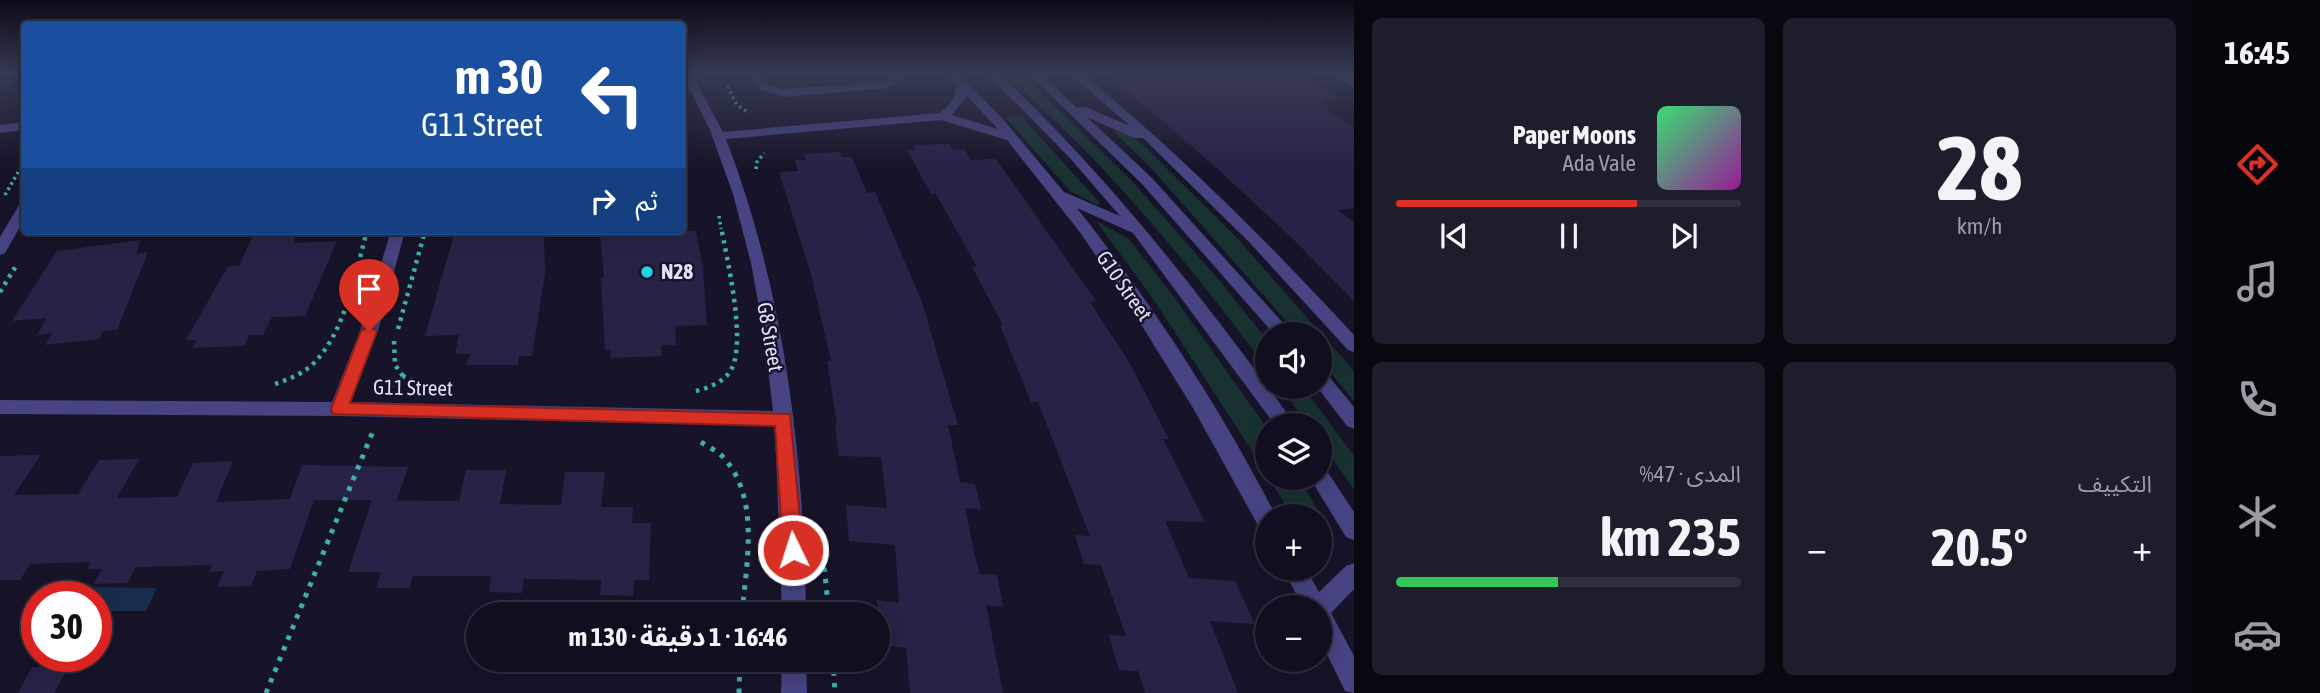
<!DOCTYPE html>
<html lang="ar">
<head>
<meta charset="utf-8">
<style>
	:root { --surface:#110f1f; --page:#1e1d2c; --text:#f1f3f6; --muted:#9c9ca4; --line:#302f3d; --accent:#d93025 }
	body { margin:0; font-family:"Asap Condensed","Noto Sans Arabic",sans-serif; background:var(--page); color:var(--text); direction:rtl; height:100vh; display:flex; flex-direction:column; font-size:26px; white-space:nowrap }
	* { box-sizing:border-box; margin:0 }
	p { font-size:23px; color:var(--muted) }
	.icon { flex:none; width:38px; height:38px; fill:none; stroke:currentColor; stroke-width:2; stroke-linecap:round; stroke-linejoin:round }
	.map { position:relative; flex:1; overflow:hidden; direction:ltr }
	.side { display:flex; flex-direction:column; gap:18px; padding:18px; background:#090811; width:840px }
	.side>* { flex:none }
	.banner { position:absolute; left:21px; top:21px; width:665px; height:214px; border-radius:7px; box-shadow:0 4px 18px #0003,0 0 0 2px var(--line); direction:rtl; background:#1a4fa0; color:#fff; overflow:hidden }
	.tools { position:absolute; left:1255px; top:322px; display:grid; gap:14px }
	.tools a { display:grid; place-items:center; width:77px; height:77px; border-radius:50%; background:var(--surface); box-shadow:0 4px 18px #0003,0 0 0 2px var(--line); font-size:35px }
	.speed { position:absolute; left:21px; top:581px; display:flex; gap:14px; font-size:35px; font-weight:700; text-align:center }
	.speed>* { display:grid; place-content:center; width:91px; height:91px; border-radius:50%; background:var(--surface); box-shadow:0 4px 18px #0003,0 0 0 2px var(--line); line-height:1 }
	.speed .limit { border:10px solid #d22; background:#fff; color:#111 }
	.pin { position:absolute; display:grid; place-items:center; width:60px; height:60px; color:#fff; margin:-72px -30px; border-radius:50% 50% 50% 0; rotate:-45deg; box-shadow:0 0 7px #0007 }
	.pin .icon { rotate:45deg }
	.me { position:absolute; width:77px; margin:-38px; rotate:356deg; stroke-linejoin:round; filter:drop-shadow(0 0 5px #0008) }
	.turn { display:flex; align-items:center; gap:24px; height:147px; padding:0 28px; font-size:32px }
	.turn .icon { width:91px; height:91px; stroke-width:2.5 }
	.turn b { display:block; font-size:49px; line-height:60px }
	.then { display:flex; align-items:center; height:66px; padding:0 28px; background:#0003; gap:14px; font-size:26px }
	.big { font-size:52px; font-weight:700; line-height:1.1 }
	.side .card { flex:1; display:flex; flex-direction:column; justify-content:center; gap:10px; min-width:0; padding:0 24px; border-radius:10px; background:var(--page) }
	.side .dial { align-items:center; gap:0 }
	.dial b { font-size:91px; line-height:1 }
	.song { display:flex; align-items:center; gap:21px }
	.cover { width:84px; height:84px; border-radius:10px; background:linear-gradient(135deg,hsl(140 70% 55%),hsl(300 70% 35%)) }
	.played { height:7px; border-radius:4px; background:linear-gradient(90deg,var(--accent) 70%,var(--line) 70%) }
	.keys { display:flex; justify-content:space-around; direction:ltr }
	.heat { display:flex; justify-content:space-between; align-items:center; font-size:38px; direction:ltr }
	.charge { height:10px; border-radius:5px; background:linear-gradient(90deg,#34c759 47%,var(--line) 0) }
	.side .tiles { flex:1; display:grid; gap:18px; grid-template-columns:repeat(2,1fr) }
	.trip { position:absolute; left:466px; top:602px; width:424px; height:70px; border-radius:35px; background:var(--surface); box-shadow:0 4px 18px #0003,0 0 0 2px var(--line); font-weight:700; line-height:70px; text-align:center; direction:rtl }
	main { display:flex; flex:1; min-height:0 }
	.tab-bar { display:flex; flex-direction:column; width:126px; justify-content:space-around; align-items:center; background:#07060c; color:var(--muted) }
	.tab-bar .icon { width:49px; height:49px }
	.tab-bar .current { color:var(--accent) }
	.tab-bar b { font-size:32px; color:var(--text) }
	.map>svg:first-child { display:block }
	.green { fill:#183231 }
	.water { fill:#182d4e }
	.building { fill:#292247 }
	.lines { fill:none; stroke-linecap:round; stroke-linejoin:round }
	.path-far2 { stroke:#3fafa7; stroke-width:3.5; stroke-dasharray:2.5 3.5; stroke-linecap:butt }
	.path-far1 { stroke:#3fafa7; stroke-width:4.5; stroke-dasharray:3.5 5; stroke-linecap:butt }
	.path { stroke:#3fafa7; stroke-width:5; stroke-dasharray:4.5 7; stroke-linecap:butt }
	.minor { fill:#464482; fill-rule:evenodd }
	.route { fill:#d93025; stroke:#8d1f18; stroke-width:2 }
	.poi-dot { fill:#21d3e5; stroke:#171429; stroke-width:2.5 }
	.labels { text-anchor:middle; stroke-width:5; stroke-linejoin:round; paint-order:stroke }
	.poi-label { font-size:21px; font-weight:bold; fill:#e2dffb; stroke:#171429; text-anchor:start }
	.street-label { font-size:21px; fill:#e2dffb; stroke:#171429 }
</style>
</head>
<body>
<main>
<nav class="tab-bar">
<b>16:45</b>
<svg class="icon current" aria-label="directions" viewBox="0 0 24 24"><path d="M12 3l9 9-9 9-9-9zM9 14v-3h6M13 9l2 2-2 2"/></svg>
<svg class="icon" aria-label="music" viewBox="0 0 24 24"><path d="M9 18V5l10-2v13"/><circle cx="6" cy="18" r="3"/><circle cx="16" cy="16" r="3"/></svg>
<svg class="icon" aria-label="phone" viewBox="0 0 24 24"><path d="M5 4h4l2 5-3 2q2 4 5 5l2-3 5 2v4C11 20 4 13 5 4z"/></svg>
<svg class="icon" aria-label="climate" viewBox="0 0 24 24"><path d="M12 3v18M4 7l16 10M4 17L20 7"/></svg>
<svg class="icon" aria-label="car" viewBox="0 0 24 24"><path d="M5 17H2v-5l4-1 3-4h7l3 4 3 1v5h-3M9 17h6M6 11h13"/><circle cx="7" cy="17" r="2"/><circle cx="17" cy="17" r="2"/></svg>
</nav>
<section class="side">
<div class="tiles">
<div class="card dial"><b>28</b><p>km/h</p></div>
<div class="card">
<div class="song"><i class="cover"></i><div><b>Paper Moons</b><p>Ada Vale</p></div></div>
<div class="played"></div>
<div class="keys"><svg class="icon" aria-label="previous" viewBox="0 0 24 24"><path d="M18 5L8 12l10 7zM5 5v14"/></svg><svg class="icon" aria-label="pause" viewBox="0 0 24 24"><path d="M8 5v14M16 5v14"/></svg><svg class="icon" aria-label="next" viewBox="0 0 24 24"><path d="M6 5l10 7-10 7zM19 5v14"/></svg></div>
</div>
<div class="card"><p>التكييف</p>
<div class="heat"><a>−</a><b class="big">20.5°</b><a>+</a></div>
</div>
<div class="card"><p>المدى · 47%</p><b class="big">235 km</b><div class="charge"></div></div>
</div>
</section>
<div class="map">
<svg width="1354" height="693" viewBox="0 0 1354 693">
	<rect width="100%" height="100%" fill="#171429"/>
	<g class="green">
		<path d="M1005,73H1020L1132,181L1219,280L1267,340V369C1189,262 1103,161 1005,73Z"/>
		<polygon points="1021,116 1100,203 1097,205 1070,191 1005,117"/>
		<polygon points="1111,129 1130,135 1143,145 1237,238 1354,371 1354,401 1320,360 1320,334 1298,334 1151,168"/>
		<polygon points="1096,221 1129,239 1174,297 1267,428 1267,474 1154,300"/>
		<polygon points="1280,387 1303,387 1354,456 1354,489 1320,441 1320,425 1308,425"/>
		<path d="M1269,478H1298C1313,503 1334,528 1326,559H1320V516H1292Z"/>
	</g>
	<polygon class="water" points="76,587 157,588 146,611 96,611 96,597 70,597"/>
	<g class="building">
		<polygon points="1106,73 1299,73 1338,98 1320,100 1332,108 1324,108 1354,128 1354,208 1338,210 1354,223 1354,301 1291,237 1210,162"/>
		<polygon points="949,144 953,150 964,149 971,160 996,159 1096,301 1090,302 1129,362 1169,439 1163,439 1205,522 1165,521 1189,578 1235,581 1255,624 1210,621 1238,693 1145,693 1138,671 1119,670 1109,635 1126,636 1101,565 1084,564 1075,535 1090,536 1038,402 1031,402 1000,325 1003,325 972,267 977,267 936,194 931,194 907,150 916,150 913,145"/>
		<polygon points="840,152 842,157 852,157 867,193 875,192 922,302 958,425 948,425 960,482 975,484 981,509 965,508 976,560 980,574 997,575 1003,607 986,605 1003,693 910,693 906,648 877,645 877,600 899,603 895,545 849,541 846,505 887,508 881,457 839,456 835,425 837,425 827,361 831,361 811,274 779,172 798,171 795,160 806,160 803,154"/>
		<polygon points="255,231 298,231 293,243 337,241 305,316 272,317 263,335 249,335 244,346 192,348 197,340 186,340 228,266 239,266"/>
		<polygon points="455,231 533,231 533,235 544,234 545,273 532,356 519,356 518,365 466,365 470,354 455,354 459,335 425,336"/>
		<polygon points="600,231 696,231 703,268 707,325 675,326 676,345 661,345 662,356 611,358 611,350 605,350 601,278 604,278"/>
		<polygon points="141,240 136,254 148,252 117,330 103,331 99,339 45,345 52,333 37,335 47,318 12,321 57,251"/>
		<polygon points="41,455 14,495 78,494 99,460 139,459 117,498 177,497 193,463 233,461 216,502 290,499 302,465 408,467 397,500 314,500 290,569 257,571 251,586 217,587 224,571 209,572 212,565 135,567 128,583 94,584 102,569 88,569 91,562 30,564 20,580 0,580 0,456"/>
		<polygon points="466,470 506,470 500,504 561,505 565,472 605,472 601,507 633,507 632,523 651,523 649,580 634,580 633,596 600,595 601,580 524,579 522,593 489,592 491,576 413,576 409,588 376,588 381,572 348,572 372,500 459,501"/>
		<polygon points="32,667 69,667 54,693 18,693"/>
	</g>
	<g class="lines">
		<g class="path-far2">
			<polyline points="727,86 737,105 749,113"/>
			<polyline points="756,169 757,162 764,153"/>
			<polyline points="5,195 24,162"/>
			<polyline points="719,216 721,229"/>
		</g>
		<g class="path-far1">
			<polyline points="0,292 16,266"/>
			<polyline points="398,329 425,231"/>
			<polyline points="394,341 395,365 403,376"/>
			<path d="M275,384C289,379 303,374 314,363C346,330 355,274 367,231"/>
			<polyline points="389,387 403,376 422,385"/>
			<path d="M696,391C709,388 726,381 732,368C746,339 727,259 721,227"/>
		</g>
		<g class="path">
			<path d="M701,442C708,447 718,451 723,457C761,498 746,564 742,614"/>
			<polyline points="823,556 829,614"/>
			<polyline points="833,660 835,693"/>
			<polyline points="266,693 373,431"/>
			<polyline points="739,693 740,660"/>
		</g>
		<g class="minor">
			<path d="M682,73H719L695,80L723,132L939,113C950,105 956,99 956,85L945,73H957L1002,118L1064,192L1120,216L1069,157L986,73H998C1110,177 1202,297 1292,420L1294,425H1275L1133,233L1077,208C1149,299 1223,412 1276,516H1267V529L1259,527L1193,408L1119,289L1079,231L1007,140L941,120L726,139C784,290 804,453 806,614H782L775,426L339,416L0,414V400L332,402L360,331L391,231H405L378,331L351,402L773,411L764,335L751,263L733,194L710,130ZM967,96L998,129L952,115Z"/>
			<polygon points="747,73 759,73 769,86 784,89 884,82 890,79 887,73 899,73 902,80 887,88 784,97 761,90"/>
			<path d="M1028,73H1040L1077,108L1086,107L1130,126L1069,73H1082C1179,153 1268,242 1354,335V352L1348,350L1249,242L1143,138H1134L1087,117L1152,178L1293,334H1274L1142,184Z"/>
			<polygon points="1329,73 1343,73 1354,79 1354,87"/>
			<polygon points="24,122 24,130 0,133 0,125"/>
			<polygon points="24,204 24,220 5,253 0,255 0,237 19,205"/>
			<polygon points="1320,371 1326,373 1354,407 1354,429 1347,426 1317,387 1320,387"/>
			<polygon points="1320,468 1327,471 1354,512 1354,540 1346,537 1310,478 1320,478"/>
			<polygon points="1354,563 1354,589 1331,613 1354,656 1354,693 1345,691 1320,640 1320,607 1303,607 1283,569 1306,569 1319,592 1346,566"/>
			<polygon points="782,660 806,660 807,693 781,693"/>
		</g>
	</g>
	<linearGradient id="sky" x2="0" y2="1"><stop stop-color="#0d0b17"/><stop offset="0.43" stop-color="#363a54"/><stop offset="1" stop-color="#363a54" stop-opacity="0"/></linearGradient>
	<rect width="1354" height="170" fill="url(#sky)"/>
	<polygon class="route" points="369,326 377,331 350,403 790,414 803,550 801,556 793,559 786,556 783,550 775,426 333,414 331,409 361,331"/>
	<circle class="poi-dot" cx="647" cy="272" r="7"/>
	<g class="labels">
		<g class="poi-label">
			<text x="661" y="279">N28</text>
		</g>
		<g class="street-label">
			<text transform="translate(1124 286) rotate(55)" y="7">G10 Street</text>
			<text transform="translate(770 337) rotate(80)" y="7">G8 Street</text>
			<text transform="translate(413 388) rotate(1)" y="7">G11 Street</text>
		</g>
	</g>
</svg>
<div class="tools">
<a><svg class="icon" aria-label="sound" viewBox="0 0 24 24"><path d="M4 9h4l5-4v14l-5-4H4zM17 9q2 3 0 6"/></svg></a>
<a><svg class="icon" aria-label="layers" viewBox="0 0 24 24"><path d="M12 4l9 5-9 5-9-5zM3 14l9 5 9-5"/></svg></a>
<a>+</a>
<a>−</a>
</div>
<div class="speed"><div class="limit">30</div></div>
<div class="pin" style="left:369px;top:331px;background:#d93025"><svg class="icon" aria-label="arrive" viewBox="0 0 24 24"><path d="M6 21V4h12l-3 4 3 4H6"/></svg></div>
<svg class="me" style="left:793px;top:550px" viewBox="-20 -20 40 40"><circle r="17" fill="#d93025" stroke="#fff" stroke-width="3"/><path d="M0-11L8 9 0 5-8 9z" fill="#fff"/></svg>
<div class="trip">16:46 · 1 دقيقة · 130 m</div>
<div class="banner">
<div class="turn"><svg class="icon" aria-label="left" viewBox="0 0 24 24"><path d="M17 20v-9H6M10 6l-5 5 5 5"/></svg><div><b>30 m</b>G11 Street</div></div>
<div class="then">ثم<svg class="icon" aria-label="right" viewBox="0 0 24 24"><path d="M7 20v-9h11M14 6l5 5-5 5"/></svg></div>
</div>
</div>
</main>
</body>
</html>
